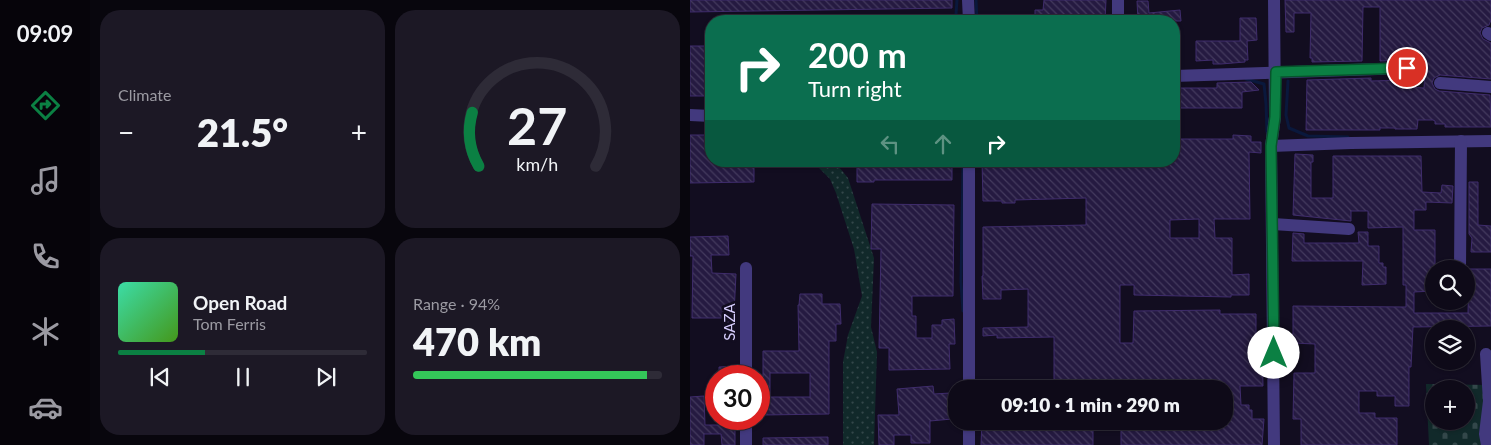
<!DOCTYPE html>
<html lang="en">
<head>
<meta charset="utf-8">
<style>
	:root { --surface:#0e0a18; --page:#1c1825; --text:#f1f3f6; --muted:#9b9aa2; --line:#2e2b37; --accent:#0b8043 }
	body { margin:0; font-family:Lato,sans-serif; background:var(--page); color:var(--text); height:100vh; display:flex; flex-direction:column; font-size:19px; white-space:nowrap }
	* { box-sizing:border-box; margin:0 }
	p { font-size:16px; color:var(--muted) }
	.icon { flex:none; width:28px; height:28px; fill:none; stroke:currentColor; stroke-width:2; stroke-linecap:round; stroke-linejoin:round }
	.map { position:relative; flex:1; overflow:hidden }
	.drawer { display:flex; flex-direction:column; gap:10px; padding:10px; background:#08060d; width:600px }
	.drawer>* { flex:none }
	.top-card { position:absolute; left:15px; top:15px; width:475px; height:152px; border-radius:20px; box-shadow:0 1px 4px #0004,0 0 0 1px var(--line); background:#0b6e4f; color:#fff; overflow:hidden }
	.tools { position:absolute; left:735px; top:260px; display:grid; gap:10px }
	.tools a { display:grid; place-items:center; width:50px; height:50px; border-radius:50%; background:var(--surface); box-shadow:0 1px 4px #0004,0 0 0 1px var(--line); font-size:25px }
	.speed { position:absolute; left:15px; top:365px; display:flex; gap:10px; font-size:25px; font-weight:700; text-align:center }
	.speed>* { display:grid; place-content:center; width:65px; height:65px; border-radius:50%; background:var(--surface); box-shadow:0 1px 4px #0004,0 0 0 1px var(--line); line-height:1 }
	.speed .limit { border:8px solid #d22; background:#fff; color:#111 }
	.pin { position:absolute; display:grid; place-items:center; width:42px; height:42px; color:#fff; margin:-21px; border:2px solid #fff; border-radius:50%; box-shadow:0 1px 5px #0007 }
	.me { position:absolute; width:55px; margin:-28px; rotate:0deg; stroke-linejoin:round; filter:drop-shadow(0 0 4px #0008) }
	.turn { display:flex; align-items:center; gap:18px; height:105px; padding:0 20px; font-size:22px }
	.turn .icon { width:65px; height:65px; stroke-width:2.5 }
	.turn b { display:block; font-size:35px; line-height:42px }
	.lanes { display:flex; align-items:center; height:48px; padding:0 20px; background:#0003; justify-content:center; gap:25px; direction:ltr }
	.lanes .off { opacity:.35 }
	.big { font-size:38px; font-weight:800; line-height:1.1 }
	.drawer .tile { flex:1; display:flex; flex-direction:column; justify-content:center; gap:8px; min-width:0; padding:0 18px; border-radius:20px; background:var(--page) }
	.drawer .dial { align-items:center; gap:0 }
	.dial svg { height:130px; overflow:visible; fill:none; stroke:var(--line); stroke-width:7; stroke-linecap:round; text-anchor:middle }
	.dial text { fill:var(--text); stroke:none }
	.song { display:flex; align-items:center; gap:15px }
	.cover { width:60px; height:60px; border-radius:8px; background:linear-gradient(135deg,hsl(160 70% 55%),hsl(100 70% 35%)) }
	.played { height:5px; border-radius:2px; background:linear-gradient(90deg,var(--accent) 35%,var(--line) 35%) }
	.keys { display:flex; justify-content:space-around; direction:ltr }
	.heat { display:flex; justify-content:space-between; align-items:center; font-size:28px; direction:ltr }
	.charge { height:8px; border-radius:4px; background:linear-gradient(90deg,#34c759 94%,var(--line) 0) }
	.drawer .tiles { flex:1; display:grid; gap:10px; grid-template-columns:repeat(2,1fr) }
	.trip { position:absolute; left:258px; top:380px; width:285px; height:50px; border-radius:20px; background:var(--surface); box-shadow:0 1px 4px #0004,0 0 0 1px var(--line); font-weight:800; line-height:50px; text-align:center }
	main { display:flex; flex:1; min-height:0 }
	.dock { display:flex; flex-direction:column; width:90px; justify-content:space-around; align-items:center; background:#06040a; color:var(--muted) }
	.dock .icon { width:35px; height:35px }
	.dock .current { color:var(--accent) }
	.dock b { font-size:22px; color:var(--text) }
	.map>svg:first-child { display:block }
	.grass { fill:url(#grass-dots) }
	.cemetery { fill:url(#cemetery-stones); fill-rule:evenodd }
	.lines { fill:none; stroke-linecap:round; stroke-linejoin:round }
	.stream { stroke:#0a183c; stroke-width:3 }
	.building { fill:url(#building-back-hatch); stroke:#3f2c6c; fill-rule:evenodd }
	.minor { stroke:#42397e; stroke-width:12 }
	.route-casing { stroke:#07532c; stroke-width:12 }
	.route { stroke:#0b8043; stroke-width:9 }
	.labels { text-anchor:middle; stroke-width:5; stroke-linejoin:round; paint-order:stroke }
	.street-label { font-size:15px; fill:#d7cefe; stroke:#120d20 }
</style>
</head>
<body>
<main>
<nav class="dock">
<b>09:09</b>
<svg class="icon current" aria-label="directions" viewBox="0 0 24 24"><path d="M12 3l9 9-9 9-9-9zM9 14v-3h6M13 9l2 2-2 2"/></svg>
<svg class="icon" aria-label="music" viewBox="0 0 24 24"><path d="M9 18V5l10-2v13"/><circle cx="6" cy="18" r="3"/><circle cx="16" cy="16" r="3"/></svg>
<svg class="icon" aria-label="phone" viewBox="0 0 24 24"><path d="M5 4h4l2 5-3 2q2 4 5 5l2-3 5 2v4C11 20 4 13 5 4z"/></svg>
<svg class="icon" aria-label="climate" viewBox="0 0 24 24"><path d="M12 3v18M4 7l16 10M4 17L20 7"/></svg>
<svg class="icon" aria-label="car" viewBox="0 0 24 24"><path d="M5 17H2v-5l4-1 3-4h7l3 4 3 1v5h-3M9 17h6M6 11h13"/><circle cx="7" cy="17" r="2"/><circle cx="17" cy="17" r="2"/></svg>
</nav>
<section class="drawer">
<div class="tiles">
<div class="tile"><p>Climate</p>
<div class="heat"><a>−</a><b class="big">21.5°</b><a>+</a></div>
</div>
<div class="tile dial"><svg viewBox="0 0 100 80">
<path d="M14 69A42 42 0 1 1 86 69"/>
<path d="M14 69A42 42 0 0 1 10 36" stroke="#0b8043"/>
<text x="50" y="56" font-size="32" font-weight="700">27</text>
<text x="50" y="72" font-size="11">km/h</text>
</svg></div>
<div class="tile">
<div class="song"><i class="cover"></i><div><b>Open Road</b><p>Tom Ferris</p></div></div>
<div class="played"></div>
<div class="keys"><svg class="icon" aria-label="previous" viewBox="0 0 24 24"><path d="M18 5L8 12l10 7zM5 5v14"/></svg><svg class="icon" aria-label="pause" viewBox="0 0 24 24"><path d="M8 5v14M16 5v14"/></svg><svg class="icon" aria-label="next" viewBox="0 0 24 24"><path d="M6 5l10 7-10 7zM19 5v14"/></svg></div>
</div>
<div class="tile"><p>Range · 94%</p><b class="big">470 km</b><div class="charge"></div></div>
</div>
</section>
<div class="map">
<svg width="801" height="445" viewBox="0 0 801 445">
	<defs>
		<pattern id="grass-dots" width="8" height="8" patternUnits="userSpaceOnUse" patternTransform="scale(1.25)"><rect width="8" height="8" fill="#11292a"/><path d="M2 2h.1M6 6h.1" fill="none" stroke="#33474a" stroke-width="1.8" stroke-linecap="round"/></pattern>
		<pattern id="cemetery-stones" width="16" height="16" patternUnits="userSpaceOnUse" patternTransform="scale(1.25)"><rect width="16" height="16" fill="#11292a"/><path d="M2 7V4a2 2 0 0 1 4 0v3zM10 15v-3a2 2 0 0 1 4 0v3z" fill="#33474a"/></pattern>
		<pattern id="building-back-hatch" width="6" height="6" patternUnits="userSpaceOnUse" patternTransform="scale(1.25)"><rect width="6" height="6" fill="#251a41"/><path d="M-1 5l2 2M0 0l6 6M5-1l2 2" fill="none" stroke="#443a5e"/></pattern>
	</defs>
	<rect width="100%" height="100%" fill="#120d20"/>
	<polygon class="grass" points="124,161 144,161 158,178 184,258 181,327 187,352 184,445 153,445 153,362 158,335 172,296 164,249 146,193 140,179 125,164"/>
	<path class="cemetery" d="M736,384L798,385L801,445H739ZM744,389H776V421H744Z"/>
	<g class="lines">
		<g class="stream">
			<polyline points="286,0 287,21"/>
			<polyline points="266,14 267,0"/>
			<polyline points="556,79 574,84 576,104 577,132"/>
			<polyline points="598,81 596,115 599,128 618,136 658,137"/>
			<polyline points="273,167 271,282 273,311"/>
		</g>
	</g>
	<g class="building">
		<polygon points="0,0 262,0 262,8 0,12"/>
		<polygon points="354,0 416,0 415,21 345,21 345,10 353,10"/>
		<polygon points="595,0 801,0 801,20 799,25 792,28 790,33 793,39 801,43 801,79 750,75 744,78 742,83 745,89 749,91 800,95 801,127 755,127 755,124 745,124 745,121 743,120 728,120 727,129 705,129 705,128 690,128 690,130 616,130 617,80 681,78 681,81 716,80 716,87 734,88 735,73 729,73 730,61 717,60 690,61 690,7 673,7 672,61 622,62 622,58 620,58 621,13 604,13 604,32 596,32"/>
		<polygon points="447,1 458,1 459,13 490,10 491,21 448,21"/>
		<polygon points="550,18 566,18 567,40 557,41 558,60 555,60 555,62 531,64 523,64 523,60 506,61 506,41 550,41"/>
		<rect x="0" y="46" width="21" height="50"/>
		<polygon points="561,82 569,90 552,92 552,108 484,108 484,88 527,88 527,83"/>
		<polygon points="0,135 21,135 21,161 64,161 64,182 0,183"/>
		<path d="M543,135L561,136V142H571V153L559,152L560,219H524L525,238H542V275L559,274V295H541V297L444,295V285H430V343H443L444,311L530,310V314H566V340H572L573,386H550L551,405H559V410H562V419H574L572,445H431V421H534V389H364V337L307,338V335L293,336V328L338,327V289L311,290V299H293L292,276H293V227L396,225V198L325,200V203H312V201H293L292,161H484V139H543ZM509,219V238H480V220Z"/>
		<polygon points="605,154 623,155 623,162 621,162 621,198 643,198 643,156 731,156 732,192 751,193 752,185 763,186 762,203 736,202 736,210 724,210 724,230 745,230 745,269 743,291 724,292 724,313 778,313 779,269 801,269 801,326 723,327 721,367 719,367 719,406 705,406 705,396 687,396 687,391 669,391 669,413 685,413 685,418 707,418 707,445 611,445 611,419 603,419 604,373 625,373 625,344 602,343 602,334 603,334 603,306 716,307 716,285 713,285 713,227 678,228 678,211 661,211 661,221 603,215"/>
		<polygon points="167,161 262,161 262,180 184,180 184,182 167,182"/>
		<polygon points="779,182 788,182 788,225 801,226 801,252 781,252 782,238 779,234"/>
		<polygon points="182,204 264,205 263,296 222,296 222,316 226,316 226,338 242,338 242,325 252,325 252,320 264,319 265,344 259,344 260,369 199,370 199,348 189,348 191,249 181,249"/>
		<polygon points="668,232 678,232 678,246 689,246 689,263 693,263 693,267 696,267 696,284 672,285 673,261 602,261 603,233 614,234 614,243 669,243"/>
		<polygon points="38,236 39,255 21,255 22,273 46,274 43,333 35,333 35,318 2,318 3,256 0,256 0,237"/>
		<path d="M110,294H132V304H150L151,324H146V341H139V414L73,415V351H109L108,305H109ZM80,373H120V397H80Z"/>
		<polygon points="46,366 46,376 29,376 29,367"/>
		<polygon points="243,386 244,394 260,393 262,419 240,421 240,443 221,443 221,435 204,435 204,445 189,445 188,415 209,415 207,389"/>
		<polygon points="14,396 15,425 31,425 31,419 45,419 45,445 32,445 31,434 14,434 14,445 0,445 0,397"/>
		<polygon points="292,421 403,421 403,445 291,445"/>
		<polygon points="138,437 138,445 73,445 73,438"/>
	</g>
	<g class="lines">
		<g class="minor">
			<polyline points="278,0 279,21"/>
			<polyline points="428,0 428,21"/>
			<polyline points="584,0 585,117 581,146 584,445"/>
			<polyline points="798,33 801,35"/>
			<polyline points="484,76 717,68"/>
			<polyline points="750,83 801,87"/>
			<polyline points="0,115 21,116"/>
			<polyline points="581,146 661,143 801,141"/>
			<polyline points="583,224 659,229"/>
			<polyline points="56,268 56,376"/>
			<polyline points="770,269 771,141"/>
			<polyline points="796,354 799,401 795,434 797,445"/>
			<polyline points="279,389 279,161"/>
			<polyline points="56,419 56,445"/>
			<polyline points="279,445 279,421"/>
		</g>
	</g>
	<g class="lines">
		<g class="route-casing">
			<polyline id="route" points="584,353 581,146 585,117 586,72 717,68"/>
		</g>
		<use href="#route" class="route"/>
	</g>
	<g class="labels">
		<g class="street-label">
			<text transform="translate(40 322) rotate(-90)" y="5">SAZA</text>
		</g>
	</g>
</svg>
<div class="tools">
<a><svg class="icon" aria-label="search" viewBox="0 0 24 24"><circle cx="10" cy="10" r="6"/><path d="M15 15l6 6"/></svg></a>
<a><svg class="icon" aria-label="layers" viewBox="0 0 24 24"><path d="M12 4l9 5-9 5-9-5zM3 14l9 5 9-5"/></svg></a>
<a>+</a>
</div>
<div class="speed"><div class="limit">30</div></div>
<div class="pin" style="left:717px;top:68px;background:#d93025"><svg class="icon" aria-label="arrive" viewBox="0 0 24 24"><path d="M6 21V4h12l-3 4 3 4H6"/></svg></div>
<svg class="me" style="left:584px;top:353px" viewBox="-20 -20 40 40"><circle r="19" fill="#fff"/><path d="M0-13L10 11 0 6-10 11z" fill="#0b8043"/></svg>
<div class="trip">09:10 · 1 min · 290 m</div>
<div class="top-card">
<div class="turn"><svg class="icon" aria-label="right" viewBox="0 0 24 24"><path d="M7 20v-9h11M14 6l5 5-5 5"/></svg><div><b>200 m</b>Turn right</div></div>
<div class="lanes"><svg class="icon off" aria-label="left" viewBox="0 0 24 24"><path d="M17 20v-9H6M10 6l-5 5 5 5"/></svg><svg class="icon off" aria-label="ahead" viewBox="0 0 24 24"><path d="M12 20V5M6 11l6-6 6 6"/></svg><svg class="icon" aria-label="right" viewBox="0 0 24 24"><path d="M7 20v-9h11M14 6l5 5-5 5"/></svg></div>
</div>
</div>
</main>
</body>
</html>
